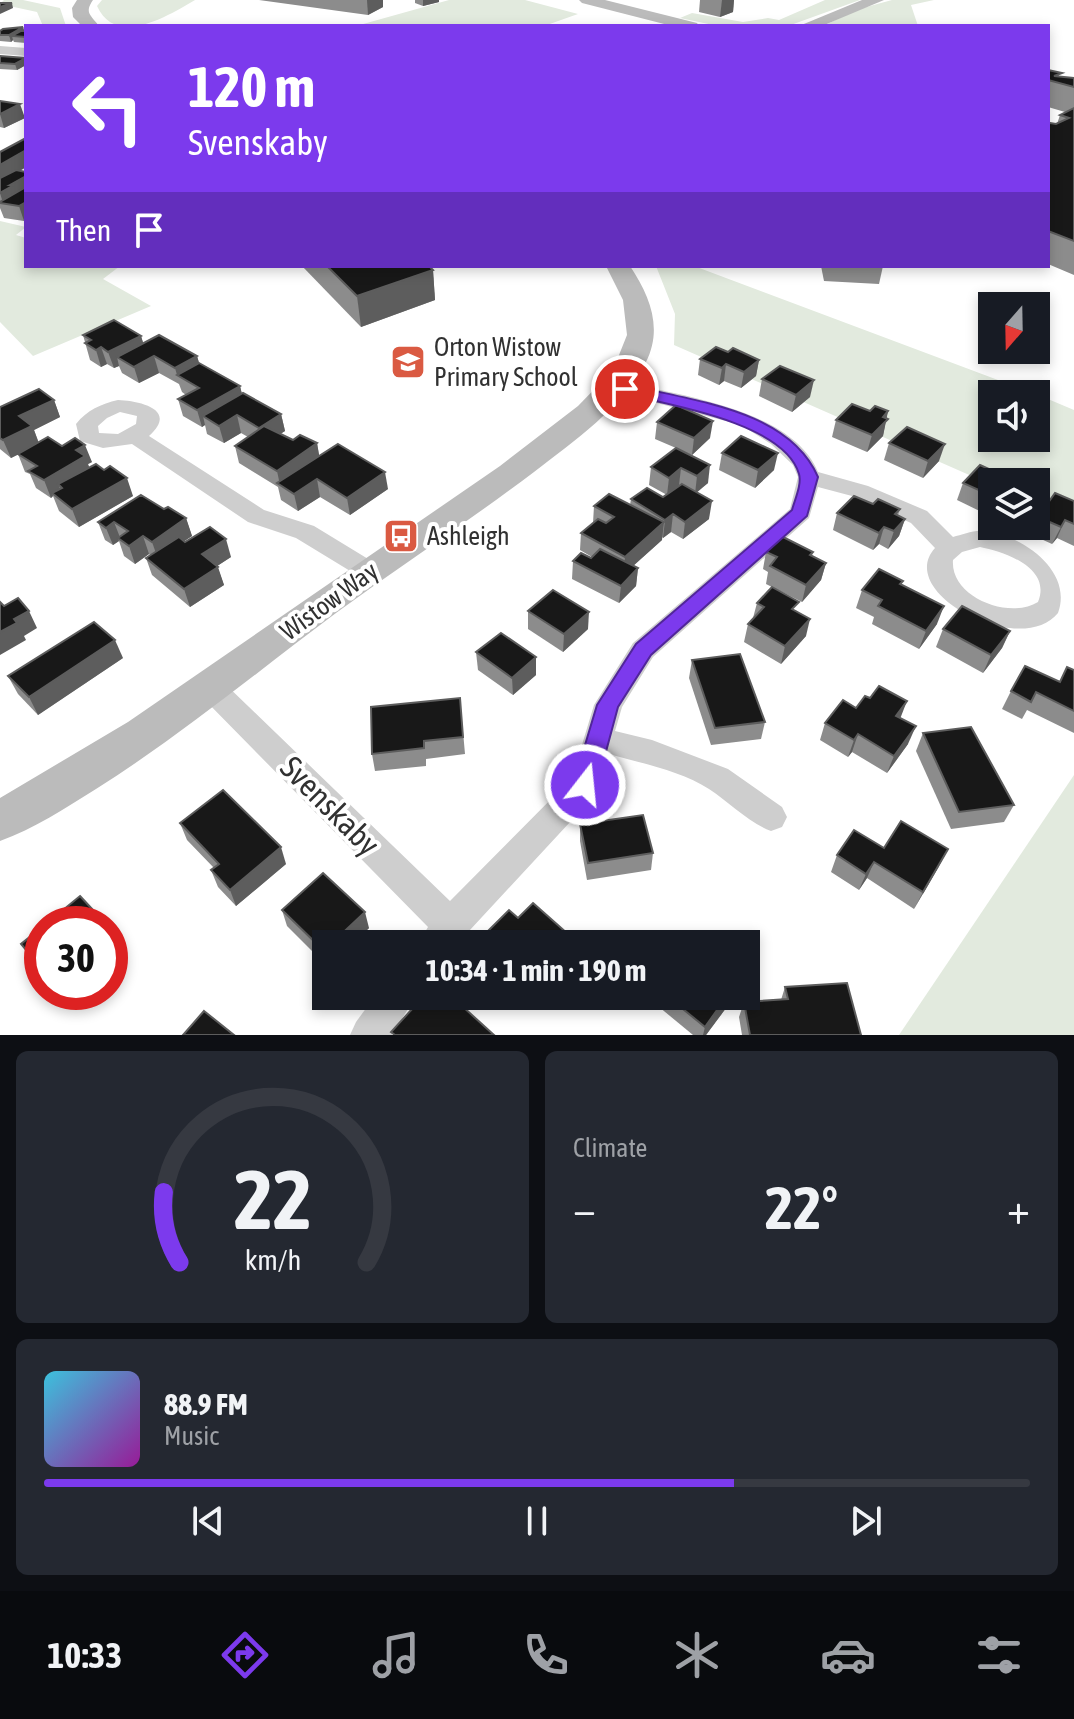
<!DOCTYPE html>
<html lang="en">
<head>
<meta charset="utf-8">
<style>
	:root { --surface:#171b24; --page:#242831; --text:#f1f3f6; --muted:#9ea1a6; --line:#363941; --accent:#7c3aed }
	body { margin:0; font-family:"Asap Condensed",sans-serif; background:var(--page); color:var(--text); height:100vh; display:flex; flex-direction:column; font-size:30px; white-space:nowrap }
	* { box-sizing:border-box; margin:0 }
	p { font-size:26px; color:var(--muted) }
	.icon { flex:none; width:44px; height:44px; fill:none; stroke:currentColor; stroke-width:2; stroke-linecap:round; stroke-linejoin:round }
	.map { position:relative; height:1035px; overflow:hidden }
	.details { display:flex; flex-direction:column; gap:16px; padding:16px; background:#0d0f14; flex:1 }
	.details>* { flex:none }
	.guide { position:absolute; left:24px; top:24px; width:1026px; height:244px; border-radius:0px; box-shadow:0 4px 12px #0003; background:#7c3aed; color:#fff; overflow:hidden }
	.needle { width:52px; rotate:200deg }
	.buttons { position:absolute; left:978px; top:292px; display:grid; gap:16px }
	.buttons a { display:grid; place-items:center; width:72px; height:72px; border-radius:0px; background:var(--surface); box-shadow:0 4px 12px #0003; font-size:40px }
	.speed { position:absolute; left:24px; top:906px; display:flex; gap:16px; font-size:40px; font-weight:700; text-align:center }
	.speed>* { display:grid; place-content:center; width:104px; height:104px; border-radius:50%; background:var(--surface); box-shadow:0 4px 12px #0003; line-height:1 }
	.speed .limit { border:12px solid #d22; background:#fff; color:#111 }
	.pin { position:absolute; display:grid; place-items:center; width:68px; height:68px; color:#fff; margin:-34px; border:4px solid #fff; border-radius:50%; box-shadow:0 2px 8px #0007 }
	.me { position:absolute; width:88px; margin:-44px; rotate:16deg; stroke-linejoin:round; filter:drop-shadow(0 0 6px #0008) }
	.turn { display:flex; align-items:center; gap:28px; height:168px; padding:0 32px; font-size:36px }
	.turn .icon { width:104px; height:104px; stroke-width:2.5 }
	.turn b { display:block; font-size:56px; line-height:68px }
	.then { display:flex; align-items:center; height:76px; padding:0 32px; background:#0003; gap:16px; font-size:30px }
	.big { font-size:60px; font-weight:700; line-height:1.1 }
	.details .tile { flex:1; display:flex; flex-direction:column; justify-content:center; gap:12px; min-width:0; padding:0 28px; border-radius:12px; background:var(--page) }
	.details .dial { align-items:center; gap:0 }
	.dial svg { height:208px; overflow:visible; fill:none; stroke:var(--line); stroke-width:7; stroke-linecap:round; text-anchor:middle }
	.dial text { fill:var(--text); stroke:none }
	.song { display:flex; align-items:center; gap:24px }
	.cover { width:96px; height:96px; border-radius:12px; background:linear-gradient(135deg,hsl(190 70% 55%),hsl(300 70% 35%)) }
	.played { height:8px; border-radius:4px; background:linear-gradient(90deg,var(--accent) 70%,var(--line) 70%) }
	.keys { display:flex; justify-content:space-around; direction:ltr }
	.heat { display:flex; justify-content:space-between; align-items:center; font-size:44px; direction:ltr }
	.details .tiles { flex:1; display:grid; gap:16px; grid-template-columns:1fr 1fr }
	.tile:last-child { grid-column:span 2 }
	.trip { position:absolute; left:312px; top:930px; width:448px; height:80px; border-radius:0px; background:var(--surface); box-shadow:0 4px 12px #0003; font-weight:700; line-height:80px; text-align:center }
	.dock { display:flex; height:128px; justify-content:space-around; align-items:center; background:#090b0e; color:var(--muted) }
	.dock .icon { width:56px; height:56px }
	.dock .selected { color:var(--accent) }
	.dock b { font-size:36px; color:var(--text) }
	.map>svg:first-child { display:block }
	.green { fill:#e2eade }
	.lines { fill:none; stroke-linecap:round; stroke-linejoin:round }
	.street { fill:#cecece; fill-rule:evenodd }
	.secondary { fill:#bbb; fill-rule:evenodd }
	.wall { fill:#8c8c8c }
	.shaded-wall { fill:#5d5d5d }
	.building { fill:#181818; stroke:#5d5d5d; stroke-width:2 }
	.route { fill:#7c3aed; stroke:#51269a; stroke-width:2 }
	.labels { text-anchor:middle; stroke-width:8; stroke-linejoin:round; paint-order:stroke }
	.poi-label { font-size:26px; fill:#313131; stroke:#fff; text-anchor:start }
	.street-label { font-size:26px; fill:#313131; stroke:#fff }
	.near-street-label { font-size:32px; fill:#313131; stroke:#fff }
</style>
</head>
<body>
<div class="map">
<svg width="1074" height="1035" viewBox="0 0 1074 1035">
	<rect width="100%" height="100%" fill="#fff"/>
	<g class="green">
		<polygon points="23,0 60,8 66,26 43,26 37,12 0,4 4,0"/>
		<path d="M102,0H195C168,16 116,48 97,6Z"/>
		<polygon points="449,0 525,0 578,14 544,26 356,26"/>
		<polygon points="825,0 860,0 788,26 718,26 680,18 692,13 743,22 768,18 779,20"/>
		<polygon points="892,0 934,0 911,5 918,26 823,26 859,9"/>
		<polygon points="0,221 26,227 16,235 26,238 26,266 120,266 103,279 151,306 33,356 0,322"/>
		<polygon points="656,266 694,266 1035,394 992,394 992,438 1036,438 1036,394 1074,410 1074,521 1036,504 1036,482 992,482 992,485 674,345 675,314"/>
		<polygon points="1074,775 1074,1035 899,1035"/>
	</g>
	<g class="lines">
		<g class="street">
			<polygon points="0,46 26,48 26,56 0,54"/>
			<path d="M614,380C675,395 792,408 818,472L868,486L927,511L953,537C962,535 973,530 983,531C1018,533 1074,569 1058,613C1021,659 894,593 935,548L911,523L852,496L818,487L809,518L653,657L622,707L615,731L652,740L728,769L782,807L787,817L782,827L771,831C748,822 730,803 709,789C681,771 641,763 609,754L596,794L457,944H418L428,927L200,695L196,687L200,679L210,676L220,679L450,901L572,778L594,705L633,643L790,509L798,477L793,465L771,444L741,425L607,390L604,386ZM980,547C1005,552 1052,568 1038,602C1009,620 950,597 953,560L962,552Z"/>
			<path d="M118,400C139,401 179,409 149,436L264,510L314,526L378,565L382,571L378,577L369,580L360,577L296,538L248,522L132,444L103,448L80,441L76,424C87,410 101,404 118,400ZM120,412L137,416L136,424L118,434L99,433L98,426L107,418Z"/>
			<polygon points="375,996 416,996 392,1035 350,1035 356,1022"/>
		</g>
		<g class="secondary">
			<path d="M77,0H93C84,13 91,15 99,26H82L73,17L72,8Z"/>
			<polygon points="579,0 605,0 697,23 699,26 672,26 582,3"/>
			<polygon points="862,0 884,0 822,26 799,26"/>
			<path d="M606,266H630C650,296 663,328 646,362C622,408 574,441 534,472C469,521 402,565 336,613C257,672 180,736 96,789C65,808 34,829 0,841V798L128,722L500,466L578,406L613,370L627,335L623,300Z"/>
		</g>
	</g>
	<g class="wall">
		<polygon points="259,0 383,0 383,7 368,15"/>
		<polygon points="415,0 439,0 439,2 423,6 415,3"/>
		<polygon points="700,0 734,0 733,12 720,17 699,12"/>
		<polygon points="23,27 24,31 26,31 26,43 14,42 13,40 11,42 0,41 0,31"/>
		<polygon points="0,56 26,58 26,65 17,70 0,69"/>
		<polygon points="1048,70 1060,77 1074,78 1074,275 1048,264 1048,123 1057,124 1060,115 1065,112 1048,107"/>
		<polygon points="0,101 25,118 4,128 0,127"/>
		<polygon points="0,152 26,167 20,171 24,221 4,218 0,208"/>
		<polygon points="302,266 429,266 433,270 435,300 361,327"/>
		<polygon points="821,266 883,266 879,284 824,281"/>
		<polygon points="83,335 141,336 143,343 197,356 199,363 240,386 242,394 281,414 285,431 280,434 293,440 317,443 319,456 388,489 350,515 320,497 298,511 281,500 278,487 239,463 235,446 248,437 241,433 224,443 207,434 205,425 202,427 183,416 178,399 186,395 182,392 179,384 159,373 139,383 122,373 119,366 114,368 107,364 101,367 90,360"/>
		<polygon points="728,352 759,360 756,376 741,388 724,381 719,385 698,375 700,359"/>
		<polygon points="762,379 810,397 792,412 759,396"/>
		<polygon points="54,400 60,417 34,430 39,443 92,462 88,464 89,467 133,496 79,527 59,511 53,496 51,498 36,488 30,474 25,472 18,454 23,452 11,458 0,449 0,407"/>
		<polygon points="870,411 888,411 883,436 867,452 832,437 836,420"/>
		<polygon points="657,422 710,438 692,455 681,451 708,483 696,492 709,519 683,539 671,532 663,538 662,537 662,540 633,566 638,568 636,586 619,603 572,579 573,561 592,557 580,550 581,533 593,523 594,506 630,505 631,499 663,497 667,495 649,485 651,467 676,448 655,439"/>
		<polygon points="889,443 939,461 923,478 884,460"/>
		<polygon points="722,453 774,470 755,488 719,470"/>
		<polygon points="992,482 992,517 957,500 963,483"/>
		<polygon points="1074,501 1074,546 1057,538 1052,544 1030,534 1034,526 1036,526 1038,517"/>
		<polygon points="873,504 900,509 898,515 905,519 899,536 888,549 879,544 873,550 833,530 837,513"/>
		<polygon points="164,509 186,518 192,536 184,541 231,557 217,566 224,585 190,607 152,575 146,558 150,555 149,554 135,564 124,556 119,541 113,545 105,540 98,522"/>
		<polygon points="766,552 813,552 812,556 826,563 821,580 802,602 766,584 768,572 763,569"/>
		<polygon points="903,581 901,585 937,624 919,649 872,624 874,617 856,608 862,590"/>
		<polygon points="757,603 797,611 806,636 781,664 744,642 748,624 753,618"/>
		<polygon points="528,611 588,629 563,652 528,629"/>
		<polygon points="943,629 1010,631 1002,648 983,673 936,647"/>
		<polygon points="476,652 536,675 513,695 478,670"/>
		<polygon points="123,658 38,715 18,694 8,676"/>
		<polygon points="692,660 765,722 761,739 711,745 689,678"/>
		<polygon points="1074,670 1074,733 1027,710 1022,719 1002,709 1011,691 1059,682"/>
		<polygon points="460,698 465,754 426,759 426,766 375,771 372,754"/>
		<polygon points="856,708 900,718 908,744 887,773 852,752 848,757 820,740 825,723"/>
		<polygon points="923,733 1014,805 1004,822 951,829 916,751"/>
		<polygon points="180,823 286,864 236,906 218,887 211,870 214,868 187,840"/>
		<polygon points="580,824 653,853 651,870 587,880 580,841"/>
		<polygon points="884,848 939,866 914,909 867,878 859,890 831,872 837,855"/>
		<polygon points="282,910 369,928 353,944 326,944 326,965 287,926"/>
		<polygon points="42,927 42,971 21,944"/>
		<polygon points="488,931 577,944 489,944"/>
		<polygon points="785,987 861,1035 742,1035 739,1017 744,1002 781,1000"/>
		<polygon points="647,996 733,996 732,1000 706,1035 693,1035 647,997"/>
	</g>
	<g class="shaded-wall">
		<polygon points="367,0 383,0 383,7 368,15"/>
		<polygon points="423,0 439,0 439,2 423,6"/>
		<polygon points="722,0 734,0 733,12 720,17"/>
		<polygon points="12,3 13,8 0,14 0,7"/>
		<polygon points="23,27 25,33 12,36 13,40 11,42 9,35"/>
		<polygon points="26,58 26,65 17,70 15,64"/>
		<polygon points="20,104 25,118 4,128 0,114"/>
		<polygon points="26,150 26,167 0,182 0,165"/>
		<polygon points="26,176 26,194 3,203 0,193 10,185"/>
		<polygon points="26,202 26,220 24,221 19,206"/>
		<polygon points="433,270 435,300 361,327 357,296"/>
		<polygon points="141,336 146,352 117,357 119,366 114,368 108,352"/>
		<polygon points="101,347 107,364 101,367 96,350"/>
		<polygon points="154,356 159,373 139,383 134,367"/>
		<polygon points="197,356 202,373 177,375 175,368"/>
		<polygon points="759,360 756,376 741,388 744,372"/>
		<polygon points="726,364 724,381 719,385 722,368"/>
		<polygon points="814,380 810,397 792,412 796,395"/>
		<polygon points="240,386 244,403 203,416 205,425 202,427 197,410"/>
		<polygon points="54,400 60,417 34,430 39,444 11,458 3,440 19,416"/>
		<polygon points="888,411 883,436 867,452 872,435 883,417"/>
		<polygon points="281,414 285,431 263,445 259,428"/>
		<polygon points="237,415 241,433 224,443 219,426"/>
		<polygon points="713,421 710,438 692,455 694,438"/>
		<polygon points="317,443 320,460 280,485 277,471"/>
		<polygon points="945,444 939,461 923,478 928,461"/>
		<polygon points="85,445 92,462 88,464 91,473 62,488 58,484 61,491 52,493 53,496 51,498 44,480 76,450"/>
		<polygon points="778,453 774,470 755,488 758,470"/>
		<polygon points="710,465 708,483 695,494 697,476"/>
		<polygon points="681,468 679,485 667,495 669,478"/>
		<polygon points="385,472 388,489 350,515 347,498"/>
		<polygon points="127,478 133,496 79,527 72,509"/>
		<polygon points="317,479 320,497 298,511 294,494"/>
		<polygon points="712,501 709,519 683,539 685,522"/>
		<polygon points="673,514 671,532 663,538 665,520"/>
		<polygon points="186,518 192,536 158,559 152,542"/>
		<polygon points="905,519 899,536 888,549 894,531"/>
		<polygon points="1065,520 1057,538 1052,544 1061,527"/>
		<polygon points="114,522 121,540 118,538 119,541 113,545 106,528"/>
		<polygon points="664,522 662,540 623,575 625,557"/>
		<polygon points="884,527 879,544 873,550 879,533"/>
		<polygon points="143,536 149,554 135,564 129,546"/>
		<polygon points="226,539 231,557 208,572 202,554"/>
		<polygon points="826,563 821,580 802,602 806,585"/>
		<polygon points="218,567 224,585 190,607 184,589"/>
		<polygon points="638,568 636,586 619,603 621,586"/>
		<polygon points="944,606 937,624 919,649 926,631"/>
		<polygon points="29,611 37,628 24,636 26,640 0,655 0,632 14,619"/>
		<polygon points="589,612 588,629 563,652 564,634"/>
		<polygon points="810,619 806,636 781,664 785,646"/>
		<polygon points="1010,631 1002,648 983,673 991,655"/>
		<polygon points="115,640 123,658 38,715 29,697"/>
		<polygon points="536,657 536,675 513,695 512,678"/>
		<polygon points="907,701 900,719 896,716"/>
		<polygon points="916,726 908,744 887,773 894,756"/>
		<polygon points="858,734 852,752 848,757 854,740"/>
		<polygon points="281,847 286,864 236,906 230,890"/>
		<polygon points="948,849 939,866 914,909 923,892"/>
		<polygon points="874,862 867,878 859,890 866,874"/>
		<polygon points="365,912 369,928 353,944 331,944"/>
		<polygon points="111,930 121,946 110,955 110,931"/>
		<polygon points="727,996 733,996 732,1000 706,1035 703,1035 705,1027"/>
	</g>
	<g class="building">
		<polygon points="0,3 12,3 0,7"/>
		<polygon points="23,27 9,35 0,35 0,31 3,29"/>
		<polygon points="21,31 26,31 26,37 12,36"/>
		<polygon points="0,56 26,58 15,64 0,63"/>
		<polygon points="1048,70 1062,73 1054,76 1074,78 1074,87 1048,80"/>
		<polygon points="0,101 20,104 0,114"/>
		<polygon points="1074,108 1074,241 1048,231 1048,123 1050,123 1056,124 1069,118 1060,115"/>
		<polygon points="26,138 26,150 0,165 0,152"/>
		<polygon points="16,170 26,172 26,176 10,185 14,185 0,193 0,178"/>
		<polygon points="26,187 26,202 19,206 0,203 0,202"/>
		<polygon points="327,266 429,266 433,270 357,296"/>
		<polygon points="114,320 141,336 108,352 101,347 96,350 85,343 91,340 83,335"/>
		<polygon points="159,335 197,356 175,368 154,356 134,367 117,357"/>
		<polygon points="716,347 728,352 733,348 759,360 744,372 726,364 722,368 700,359"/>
		<polygon points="199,363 240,386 197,410 178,399 199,388 177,375"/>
		<polygon points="780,366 814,380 796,395 762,379"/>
		<polygon points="39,389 54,400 19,416 32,426 3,440 0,438 0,407"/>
		<polygon points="243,393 281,414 259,428 237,415 219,426 203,416"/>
		<polygon points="852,404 870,411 875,406 888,411 883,417 888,419 872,435 836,420"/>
		<polygon points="676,405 713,421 694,438 657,422"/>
		<polygon points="264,426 293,440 300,435 317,443 277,471 235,446"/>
		<polygon points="907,427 945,444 928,461 889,443"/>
		<polygon points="741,436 778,453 758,470 722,453"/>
		<polygon points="48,437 62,446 75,438 85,445 76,450 85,456 44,480 28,471 37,466 18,454"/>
		<polygon points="338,444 385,472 347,498 317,479 294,494 277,483"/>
		<polygon points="676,448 710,465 697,476 681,468 669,478 651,467"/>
		<polygon points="96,464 104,470 110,466 127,478 72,509 52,493 62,488 58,484"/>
		<polygon points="980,465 1017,482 992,482 992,496 963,483"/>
		<polygon points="682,484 712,501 685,522 673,514 665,520 631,499 647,488 663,497"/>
		<polygon points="1055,493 1074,501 1074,524 1065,520 1061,527 1038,517"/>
		<polygon points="609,494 664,522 625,557 581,533 598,519 606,523 614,517 594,506"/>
		<polygon points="141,495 164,509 168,507 186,518 152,542 143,536 129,546 118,538 128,531 114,522 106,528 98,522"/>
		<polygon points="854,496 873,504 878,499 900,509 895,514 905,519 894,531 884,527 879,533 837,513"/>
		<polygon points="210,527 226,539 202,554 218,567 184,589 146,558 179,537 185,542"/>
		<polygon points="781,536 813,552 810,555 826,563 806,585 770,566 777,557 766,552"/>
		<polygon points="600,549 638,568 621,586 573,561 581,553 591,558"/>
		<polygon points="879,569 903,581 900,584 944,606 926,631 878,606 882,600 862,590"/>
		<polygon points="772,587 799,602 792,609 810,619 785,646 748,624 764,607 757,603"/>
		<polygon points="553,590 589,612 564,634 528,611"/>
		<polygon points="18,598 29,611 14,619 17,623 0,632 0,602 4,606"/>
		<polygon points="962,606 1010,631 991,655 943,629"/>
		<polygon points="94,622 115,640 29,697 8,676"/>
		<polygon points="501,633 536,657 512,678 476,652"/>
		<polygon points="740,654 765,722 715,728 692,660"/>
		<polygon points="1025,666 1060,682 1067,667 1074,670 1074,711 1036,692 1031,702 1011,691"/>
		<polygon points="879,686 907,701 896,716 916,726 894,756 858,734 854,740 825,723 843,700 856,708 865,696 870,698"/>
		<polygon points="460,698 463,737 424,741 424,748 372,754 371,707"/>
		<polygon points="971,727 1014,805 959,812 923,733"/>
		<polygon points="223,790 281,847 230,890 211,870 219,864 180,823"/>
		<polygon points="643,815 653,853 588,863 580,824"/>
		<polygon points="901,821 948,849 923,892 874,862 866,874 837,855 854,830 884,848"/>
		<polygon points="323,873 365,912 331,944 326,944 326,949 324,951 282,910"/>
		<polygon points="80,896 106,924 46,924"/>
		<polygon points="533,903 577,942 575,944 502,944 488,931 509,910 518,918"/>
		<polygon points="42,927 42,969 21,944"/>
		<polygon points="847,983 861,1035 750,1035 744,1002 788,999 785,987"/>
		<polygon points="424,996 451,996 494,1035 395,1035 391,1032"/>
		<polygon points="667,996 727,996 705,1027"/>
		<polygon points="204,1011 234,1035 183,1035"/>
	</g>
	<path class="route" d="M625,384C689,401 788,408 818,477L807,516L651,655L618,707L597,785L593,792L585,795L577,792L573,785L597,705L636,644L792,510C795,499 802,484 799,474C784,422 665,404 619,393V386Z"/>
	<defs>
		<g id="school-square" transform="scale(1.8)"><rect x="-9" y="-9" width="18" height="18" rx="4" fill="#da5a42" stroke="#fff"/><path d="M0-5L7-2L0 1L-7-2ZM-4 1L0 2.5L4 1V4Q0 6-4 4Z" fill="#fff"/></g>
		<g id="bus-square" transform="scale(1.8)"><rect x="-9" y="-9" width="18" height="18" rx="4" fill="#da5a42" stroke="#fff"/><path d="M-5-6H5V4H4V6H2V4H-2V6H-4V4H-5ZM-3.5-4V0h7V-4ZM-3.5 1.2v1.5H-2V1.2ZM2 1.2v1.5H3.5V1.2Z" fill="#fff"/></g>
	</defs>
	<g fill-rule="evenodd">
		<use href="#school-square" x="408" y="362"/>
		<use href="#bus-square" x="401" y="536"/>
	</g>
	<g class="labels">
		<g class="poi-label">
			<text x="434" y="356">Orton Wistow<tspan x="434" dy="30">Primary School</tspan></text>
			<text x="427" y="545">Ashleigh</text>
		</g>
		<g class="street-label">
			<text transform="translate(329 601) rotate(-36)" y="9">Wistow Way</text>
		</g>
		<g class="near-street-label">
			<text transform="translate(330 806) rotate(45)" y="11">Svenskaby</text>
		</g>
	</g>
</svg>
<div class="buttons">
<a><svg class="needle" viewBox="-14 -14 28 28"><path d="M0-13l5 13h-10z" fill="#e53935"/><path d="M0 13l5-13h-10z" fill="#9ea1a6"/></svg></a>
<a><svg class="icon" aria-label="sound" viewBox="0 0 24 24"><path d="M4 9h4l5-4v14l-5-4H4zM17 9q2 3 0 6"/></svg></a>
<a><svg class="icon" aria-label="layers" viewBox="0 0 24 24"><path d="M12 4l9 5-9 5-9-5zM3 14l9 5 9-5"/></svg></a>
</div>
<div class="speed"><div class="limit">30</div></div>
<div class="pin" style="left:625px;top:389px;background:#d93025"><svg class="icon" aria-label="arrive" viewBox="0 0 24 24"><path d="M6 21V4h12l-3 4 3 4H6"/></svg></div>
<svg class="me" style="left:585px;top:785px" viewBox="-20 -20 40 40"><circle r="17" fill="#7c3aed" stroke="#fff" stroke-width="3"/><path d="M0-11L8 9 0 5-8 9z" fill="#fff"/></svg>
<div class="trip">10:34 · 1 min · 190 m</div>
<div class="guide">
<div class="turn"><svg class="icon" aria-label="left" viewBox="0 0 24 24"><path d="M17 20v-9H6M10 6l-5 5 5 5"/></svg><div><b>120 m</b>Svenskaby</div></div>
<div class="then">Then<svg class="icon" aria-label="arrive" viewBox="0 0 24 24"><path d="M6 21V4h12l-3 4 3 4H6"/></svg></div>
</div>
</div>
<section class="details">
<div class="tiles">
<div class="tile dial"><svg viewBox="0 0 100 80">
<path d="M14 69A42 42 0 1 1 86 69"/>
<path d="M14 69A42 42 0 0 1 8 42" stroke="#7c3aed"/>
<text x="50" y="56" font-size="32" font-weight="700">22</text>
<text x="50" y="72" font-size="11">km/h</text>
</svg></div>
<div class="tile"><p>Climate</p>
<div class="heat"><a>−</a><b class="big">22°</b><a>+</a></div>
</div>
<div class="tile">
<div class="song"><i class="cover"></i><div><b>88.9 FM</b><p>Music</p></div></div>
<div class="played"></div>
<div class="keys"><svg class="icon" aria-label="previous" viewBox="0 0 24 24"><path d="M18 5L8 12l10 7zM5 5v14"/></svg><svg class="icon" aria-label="pause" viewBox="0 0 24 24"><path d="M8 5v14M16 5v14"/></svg><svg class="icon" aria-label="next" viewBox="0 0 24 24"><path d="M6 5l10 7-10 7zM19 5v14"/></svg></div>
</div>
</div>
</section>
<nav class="dock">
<b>10:33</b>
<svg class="icon selected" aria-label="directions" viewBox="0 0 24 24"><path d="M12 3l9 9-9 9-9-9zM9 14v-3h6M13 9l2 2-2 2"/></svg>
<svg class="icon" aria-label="music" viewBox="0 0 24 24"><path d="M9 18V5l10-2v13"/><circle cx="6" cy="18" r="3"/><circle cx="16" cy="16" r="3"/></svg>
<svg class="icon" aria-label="phone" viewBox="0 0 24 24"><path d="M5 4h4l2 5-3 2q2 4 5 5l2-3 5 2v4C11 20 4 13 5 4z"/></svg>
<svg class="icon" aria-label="climate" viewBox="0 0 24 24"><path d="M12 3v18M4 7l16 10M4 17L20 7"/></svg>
<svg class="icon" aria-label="car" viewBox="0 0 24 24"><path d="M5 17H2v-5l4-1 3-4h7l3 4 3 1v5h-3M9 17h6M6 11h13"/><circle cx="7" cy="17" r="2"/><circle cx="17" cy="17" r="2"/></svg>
<svg class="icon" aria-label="filters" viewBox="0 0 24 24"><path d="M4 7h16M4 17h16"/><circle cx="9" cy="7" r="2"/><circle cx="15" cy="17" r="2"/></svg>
</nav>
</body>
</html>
